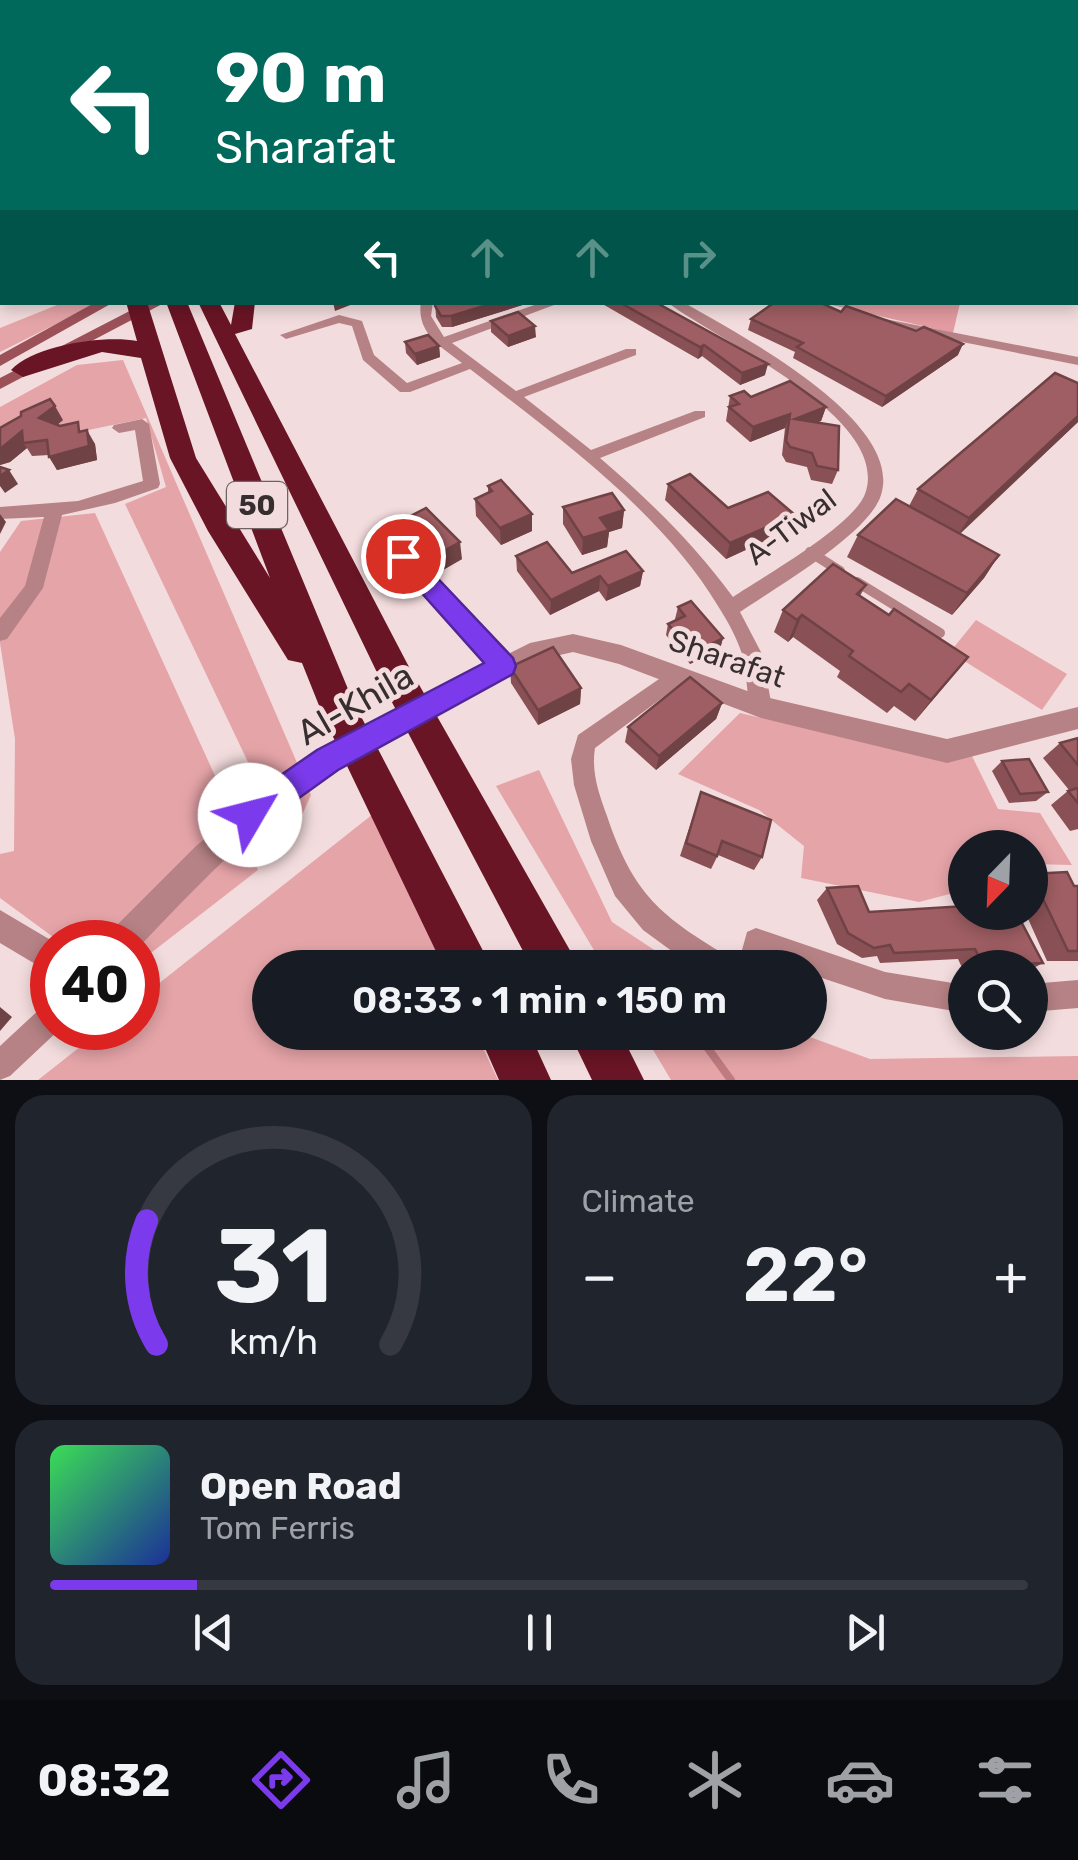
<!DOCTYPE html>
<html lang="en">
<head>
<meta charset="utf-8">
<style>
	:root { --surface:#171b24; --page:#20242c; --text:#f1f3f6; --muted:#9ea1a6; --line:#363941; --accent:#7c3aed }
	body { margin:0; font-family:Rubik,sans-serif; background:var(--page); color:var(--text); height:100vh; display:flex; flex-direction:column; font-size:38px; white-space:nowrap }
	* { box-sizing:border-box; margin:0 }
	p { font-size:32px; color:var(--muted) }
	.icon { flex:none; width:55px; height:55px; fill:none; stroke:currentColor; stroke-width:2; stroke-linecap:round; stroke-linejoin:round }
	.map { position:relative; height:1080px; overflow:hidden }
	.panel { display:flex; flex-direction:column; gap:15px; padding:15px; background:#0d0f14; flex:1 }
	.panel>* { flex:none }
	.guide { position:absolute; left:0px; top:0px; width:1080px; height:305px; box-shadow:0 5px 15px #0003; background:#00695c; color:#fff; overflow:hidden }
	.needle { width:65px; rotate:203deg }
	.tools { position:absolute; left:948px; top:830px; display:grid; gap:20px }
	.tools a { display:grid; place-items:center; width:100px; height:100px; border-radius:50%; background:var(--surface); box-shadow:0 5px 15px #0003; font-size:50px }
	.speed { position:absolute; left:30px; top:920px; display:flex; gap:20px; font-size:50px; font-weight:700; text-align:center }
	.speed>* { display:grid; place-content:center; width:130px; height:130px; border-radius:50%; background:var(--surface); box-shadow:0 5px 15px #0003; line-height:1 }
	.speed .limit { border:15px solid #d22; background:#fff; color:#111 }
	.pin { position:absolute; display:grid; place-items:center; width:85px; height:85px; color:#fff; margin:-42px; border:5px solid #fff; border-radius:50%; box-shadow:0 2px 10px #0007 }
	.me { position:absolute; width:110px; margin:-55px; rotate:53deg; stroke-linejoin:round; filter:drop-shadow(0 0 8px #0008) }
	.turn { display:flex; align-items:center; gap:35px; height:210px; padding:0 50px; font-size:45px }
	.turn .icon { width:130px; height:130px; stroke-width:2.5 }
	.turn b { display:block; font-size:70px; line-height:85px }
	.lanes { display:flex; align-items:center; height:95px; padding:0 50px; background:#0003; justify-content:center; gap:50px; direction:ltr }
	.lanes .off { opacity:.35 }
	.big { font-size:75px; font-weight:600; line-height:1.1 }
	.panel .widget { flex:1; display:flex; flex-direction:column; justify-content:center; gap:15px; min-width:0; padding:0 35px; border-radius:30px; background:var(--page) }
	.panel .dial { align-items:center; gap:0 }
	.dial svg { height:260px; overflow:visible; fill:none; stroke:var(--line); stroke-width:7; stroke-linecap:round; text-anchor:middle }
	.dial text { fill:var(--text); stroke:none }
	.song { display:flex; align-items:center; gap:30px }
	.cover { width:120px; height:120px; border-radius:15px; background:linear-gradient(135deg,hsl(130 70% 55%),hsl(230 70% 35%)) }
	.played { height:10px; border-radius:5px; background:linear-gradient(90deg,var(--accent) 15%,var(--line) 15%) }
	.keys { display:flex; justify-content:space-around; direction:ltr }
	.heat { display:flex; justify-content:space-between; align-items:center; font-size:55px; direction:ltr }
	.panel .tiles { flex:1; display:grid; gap:15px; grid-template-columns:1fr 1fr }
	.widget:last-child { grid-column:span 2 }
	.trip { position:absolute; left:252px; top:950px; width:575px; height:100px; border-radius:50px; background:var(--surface); box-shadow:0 5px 15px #0003; font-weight:600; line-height:100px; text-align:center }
	.tabs { display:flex; height:160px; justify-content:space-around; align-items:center; background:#090b0e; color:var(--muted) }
	.tabs .icon { width:70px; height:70px }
	.tabs .current { color:var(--accent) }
	.tabs b { font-size:45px; color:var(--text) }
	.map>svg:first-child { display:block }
	.green { fill:#e5a4a8 }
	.forest { fill:#e29ba0 }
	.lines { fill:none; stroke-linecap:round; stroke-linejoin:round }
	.stream { stroke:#bf7b80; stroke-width:8 }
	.service { stroke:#b68285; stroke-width:10 }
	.minor { fill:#b68285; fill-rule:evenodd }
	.tertiary { fill:#b68285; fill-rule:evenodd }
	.secondary { fill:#9c5159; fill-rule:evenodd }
	.motorway { fill:#691525; fill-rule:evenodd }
	.wall { fill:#895155 }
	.shaded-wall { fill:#6f4245 }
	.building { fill:#9f5e63; stroke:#6f4245; stroke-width:2.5 }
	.route { fill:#7c3aed; stroke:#51269a; stroke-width:2.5 }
	.labels { text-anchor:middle; stroke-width:10; stroke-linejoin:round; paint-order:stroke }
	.shield { fill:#f3dcdd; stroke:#6f6263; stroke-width:2.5 }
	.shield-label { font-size:28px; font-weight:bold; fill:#372e2f }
	.street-label { font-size:30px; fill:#372e2f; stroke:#f3dcdd }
	.near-street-label { font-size:35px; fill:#372e2f; stroke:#f3dcdd }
</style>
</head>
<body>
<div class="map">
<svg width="1078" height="1080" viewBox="0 0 1078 1080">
	<rect width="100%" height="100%" fill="#f3dcdd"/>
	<g class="green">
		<polygon points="62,303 98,303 0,352 0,328"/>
		<polygon points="123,360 311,795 288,846 125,504 166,487 146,418 74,433 0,432 0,407 77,365"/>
		<polygon points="95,513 258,870 138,963 138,942 60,942 0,898 0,854 14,851 15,739 0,643 0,552 21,521"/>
		<polygon points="976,620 1067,674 1042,710 950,652"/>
		<polygon points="740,713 926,755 971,754 998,809 1040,813 1072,865 1030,864 1030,848 965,848 965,890 919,902 801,878 804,846 759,810 678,774"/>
		<polygon points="539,770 612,922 680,967 604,967 496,786"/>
		<polygon points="373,814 445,967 270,968 270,1032 476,1033 498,1080 38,1080 104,1028 138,1028 138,1000"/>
		<polygon points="643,1033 799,1033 870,1059 1078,1056 1078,1080 671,1080"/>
	</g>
	<polygon class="forest" points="823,303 960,303 953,333"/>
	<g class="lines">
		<polyline class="stream" points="696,1032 731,1080"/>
		<g class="service">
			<polyline points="810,552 840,571"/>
			<polyline points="857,582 940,633"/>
		</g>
		<g class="minor">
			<polygon points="0,179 2,180 2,187 0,186"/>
			<path d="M421,302H433L431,316L444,337L543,302H562L452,343L516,391L626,349H636V355L524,397L591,450L695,411H705V417L600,458C649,500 694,544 733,597C763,577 853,526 865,494C893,417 714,339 667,302H683C736,333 905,420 881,495C869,534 775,588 740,612L762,654L772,707L769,714L761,716L753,714C745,695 748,673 742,654C737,638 727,620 718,606C661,511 556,436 470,369L410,392H400L363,360L352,326L339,323L286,339L280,335L339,315L362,321L374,355L407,383L462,363C441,347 416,333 421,302Z"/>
			<polygon points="885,319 1078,357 1078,365 881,326 879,323"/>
			<polygon points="142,419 149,424 160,484 158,488 115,503 62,515 43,588 7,639 0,641 0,618 25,586 44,517 0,519 0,507 78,501 143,481 135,430 119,433 112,428 114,425"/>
			<polygon points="403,549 409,551 510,660 513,666 510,672 503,675 496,672 397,561 394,556 397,551"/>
			<path d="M675,668L682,671L685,677L682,683L595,748C591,772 599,794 607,816C633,894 661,917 731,958L734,968H695L643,930L615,896L591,841L574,785L571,759L578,735Z"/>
			<polygon points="756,928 885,972 965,985 965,1013 885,999 810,974 810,968 791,968 766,958 764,968 737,968 747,932"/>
			<polygon points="1078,980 1078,1008 1030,1012 1030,984"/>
			<polygon points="52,1003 52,1028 61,1028 10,1076 0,1080 0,1046 42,1007"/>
		</g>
		<g class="tertiary">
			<path d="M573,634L621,645L761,696L947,739L1078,707V729L947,763L761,718L619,664L573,652L542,659C461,701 373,738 300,794C241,840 189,894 138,948V942H107L111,931L196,846L283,775L358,729L530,643Z"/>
			<polygon points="0,910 54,942 52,974 0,943"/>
		</g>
		<g class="secondary">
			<polygon points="96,302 114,302 0,366 0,355"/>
			<polygon points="147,302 166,302 0,389 0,378"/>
		</g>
		<g class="motorway">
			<path d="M126,302H147L196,458L270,578L166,302H187L353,701L492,968H444L324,718L302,663L288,660L208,531L170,458L141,358L102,352L23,377L11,370C35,345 104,335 137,341Z"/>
			<polygon points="198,302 219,302 231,325 235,302 255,302 252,329 235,334 409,667 580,968 532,968 385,689"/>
			<polygon points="478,1032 529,1032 551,1080 499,1080"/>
			<polygon points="569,1032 620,1032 644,1080 592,1080"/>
		</g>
	</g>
	<g class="wall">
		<polygon points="435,302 532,302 452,327 442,327 436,317"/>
		<polygon points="599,302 655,302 765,375 740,385 702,356 698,359"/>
		<polygon points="841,312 916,331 958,355 882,407 793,358 795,352 748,330 751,319"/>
		<polygon points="491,321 536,337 508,347 491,332"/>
		<polygon points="405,342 439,346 440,357 417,365 406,353"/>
		<polygon points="1078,383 1078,422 960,534 999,555 984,578 952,615 847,557 858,535 909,506 918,489"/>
		<polygon points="730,396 751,397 826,407 821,421 817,422 838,470 832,484 811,480 807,467 786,462 782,455 785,428 750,442 726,421"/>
		<polygon points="63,420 57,425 83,431 95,444 97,460 57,470 49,455 32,456 27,448 10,462 0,465 0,428"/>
		<polygon points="668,484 728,508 789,530 726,559 665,500"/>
		<polygon points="488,486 532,514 532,531 501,545 476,516 475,499 488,492"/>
		<polygon points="563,507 624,510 622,528 609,532 607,547 582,555 563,524"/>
		<polygon points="399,522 462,559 436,574 402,540"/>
		<polygon points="516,556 572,573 643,571 640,586 606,601 599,591 550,615 517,571"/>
		<polygon points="866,585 860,596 951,678 915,721 894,706 887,713 837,677 840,671 793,637 788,642 774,632 783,610"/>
		<polygon points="678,607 723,638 720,649 690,664 666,635 668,624 676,620 675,619"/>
		<polygon points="510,667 581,688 580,704 538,725 511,683"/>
		<polygon points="722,703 716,719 656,770 625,742 628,727"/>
		<polygon points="1078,738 1078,829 1070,831 1051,805 1069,790 1043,758 1060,743"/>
		<polygon points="1002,761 1048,792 1036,801 1009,803 992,771"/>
		<polygon points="701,792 762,857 754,870 718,855 711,869 680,856"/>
		<polygon points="1030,874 1078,886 1078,961 1047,961 1025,912 1030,912"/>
		<polygon points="827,888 869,912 1043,963 1030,970 1030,968 965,968 965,974 958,959 880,963 877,956 862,958 837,944 817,900"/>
	</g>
	<g class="shaded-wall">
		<polygon points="333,302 358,302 335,311"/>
		<polygon points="497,302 532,302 452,327 451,316"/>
		<polygon points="535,326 536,337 508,347 508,336"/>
		<polygon points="963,344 958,355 882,407 886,396"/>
		<polygon points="704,345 702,356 698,359 700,347"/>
		<polygon points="439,346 440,357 417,365 415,354"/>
		<polygon points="768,364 765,375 740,385 742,373"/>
		<polygon points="55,406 63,420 48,432 39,418"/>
		<polygon points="826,407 821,421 790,433 795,419"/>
		<polygon points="790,414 785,428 750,442 753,427"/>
		<polygon points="1078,416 1078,422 958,535 969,518"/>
		<polygon points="87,430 95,444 97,460 57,470 49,457"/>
		<polygon points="22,431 23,443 27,448 10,462 0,465 0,449"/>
		<polygon points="9,470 18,484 5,493 0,486 0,476"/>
		<polygon points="624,510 622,528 609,532 607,547 582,555 583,538 600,518"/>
		<polygon points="0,514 6,522 0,534"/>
		<polygon points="532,514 532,531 501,545 500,528"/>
		<polygon points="795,515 789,530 726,559 730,543"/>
		<polygon points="460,542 462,559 436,574 433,557"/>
		<polygon points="999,555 984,578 952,615 967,593"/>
		<polygon points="643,571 640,586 606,601 608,586"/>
		<polygon points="600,576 599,591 550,615 551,600"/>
		<polygon points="802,615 793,637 788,642 797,620"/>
		<polygon points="723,638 720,649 690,664 693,653"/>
		<polygon points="968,657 951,678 915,721 931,700"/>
		<polygon points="581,688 580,704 538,725 538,710"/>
		<polygon points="722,703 716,719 656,770 659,756"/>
		<polygon points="0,1007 12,1017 0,1031"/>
	</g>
	<g class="building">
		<polygon points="0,247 2,248 2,287 0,287"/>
		<polygon points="435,302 497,302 451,316 441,316 435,306"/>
		<polygon points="619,302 655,302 768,364 742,373 704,345 700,347"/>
		<polygon points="775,302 819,302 841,312 846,306 916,331 924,327 963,344 886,396 797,347 803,343 751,319"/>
		<polygon points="518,312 535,326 508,336 491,321"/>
		<polygon points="428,335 439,346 415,354 405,342"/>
		<polygon points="1055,373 1078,383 1078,416 969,518 918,489"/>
		<polygon points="790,381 826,407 795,419 839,426 838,470 817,466 812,453 790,447 786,441 790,414 753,427 729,407 739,404 730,396 744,391 751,397"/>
		<polygon points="50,399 55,406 39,418 60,426 78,422 79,432 87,430 89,446 49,457 47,440 23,443 22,431 0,449 0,428 21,416 21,412"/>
		<polygon points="0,467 9,470 0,476"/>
		<polygon points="690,474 728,508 768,492 795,515 730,543 668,484"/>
		<polygon points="501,480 532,514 500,528 475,499 492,491 488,486"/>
		<polygon points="612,493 624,510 600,518 609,530 583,538 563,507"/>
		<polygon points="896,499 999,555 967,593 858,535"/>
		<polygon points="426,508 460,542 433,557 399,522"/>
		<polygon points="547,542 572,573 626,551 643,571 608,586 600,576 551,600 516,556"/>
		<polygon points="833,564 866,585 857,594 889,615 894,609 968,657 931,700 909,684 901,692 849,656 853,651 802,615 797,620 783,610"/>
		<polygon points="691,601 723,638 693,653 668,624 685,616 678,607"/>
		<polygon points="553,647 581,688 538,710 510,667"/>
		<polygon points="690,677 722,703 659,756 628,727"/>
		<polygon points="1078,738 1078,765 1060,743"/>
		<polygon points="1029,759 1048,792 1020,794 1002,761"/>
		<polygon points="1078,788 1078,803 1068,791"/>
		<polygon points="701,792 771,820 762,857 722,841 717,856 686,843"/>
		<polygon points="1067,872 1074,886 1078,886 1078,951 1068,951 1031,874"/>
		<polygon points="858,886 869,912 965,906 965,912 1016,912 1043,963 983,966 975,949 894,953 890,945 874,948 848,933 827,888"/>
	</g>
	<linearGradient id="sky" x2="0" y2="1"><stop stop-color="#979dbe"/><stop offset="0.44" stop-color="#faeff0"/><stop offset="1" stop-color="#faeff0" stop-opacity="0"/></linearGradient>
	<rect width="1078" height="271" fill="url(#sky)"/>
	<polygon class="route" points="403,548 411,550 513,658 516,666 513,674 338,770 260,826 250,831 239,826 234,815 239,804 317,750 484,663 395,563 395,550"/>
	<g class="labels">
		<rect class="shield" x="227" y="482" width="60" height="46" rx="8"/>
		<g class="shield-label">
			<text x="257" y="515">50</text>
		</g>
		<g class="street-label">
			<text transform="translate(791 527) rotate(-37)" y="10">A-Tiwal</text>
			<text transform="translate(727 659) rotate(19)" y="10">Sharafat</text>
		</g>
		<g class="near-street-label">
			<text transform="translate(355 704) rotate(-30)" y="12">Al-Khila</text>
		</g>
	</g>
</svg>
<div class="tools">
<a><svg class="needle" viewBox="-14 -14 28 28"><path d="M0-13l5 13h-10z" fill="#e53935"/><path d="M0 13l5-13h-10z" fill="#9ea1a6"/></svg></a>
<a><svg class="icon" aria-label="search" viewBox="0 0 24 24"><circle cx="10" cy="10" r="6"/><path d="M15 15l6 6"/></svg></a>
</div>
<div class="speed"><div class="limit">40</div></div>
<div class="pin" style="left:403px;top:556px;background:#d93025"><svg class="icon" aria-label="arrive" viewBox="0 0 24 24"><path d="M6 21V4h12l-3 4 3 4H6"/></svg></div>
<svg class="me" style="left:250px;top:815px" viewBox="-20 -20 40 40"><circle r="19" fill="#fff"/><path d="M0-13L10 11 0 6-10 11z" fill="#7c3aed"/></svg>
<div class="trip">08:33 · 1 min · 150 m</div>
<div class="guide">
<div class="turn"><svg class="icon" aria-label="left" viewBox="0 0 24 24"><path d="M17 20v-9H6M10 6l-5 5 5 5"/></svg><div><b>90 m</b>Sharafat</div></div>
<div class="lanes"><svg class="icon" aria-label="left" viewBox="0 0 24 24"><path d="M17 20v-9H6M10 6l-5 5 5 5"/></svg><svg class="icon off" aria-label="ahead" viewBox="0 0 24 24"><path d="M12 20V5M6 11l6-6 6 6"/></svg><svg class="icon off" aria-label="ahead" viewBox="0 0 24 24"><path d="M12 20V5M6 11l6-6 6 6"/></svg><svg class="icon off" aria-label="right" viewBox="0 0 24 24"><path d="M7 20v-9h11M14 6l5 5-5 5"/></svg></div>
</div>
</div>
<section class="panel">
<div class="tiles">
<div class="widget dial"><svg viewBox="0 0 100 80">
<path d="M14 69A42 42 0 1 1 86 69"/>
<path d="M14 69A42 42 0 0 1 11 31" stroke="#7c3aed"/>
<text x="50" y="56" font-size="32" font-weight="700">31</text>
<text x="50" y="72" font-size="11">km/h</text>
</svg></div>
<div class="widget"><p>Climate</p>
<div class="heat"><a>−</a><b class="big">22°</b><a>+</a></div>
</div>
<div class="widget">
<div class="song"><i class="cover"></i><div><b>Open Road</b><p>Tom Ferris</p></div></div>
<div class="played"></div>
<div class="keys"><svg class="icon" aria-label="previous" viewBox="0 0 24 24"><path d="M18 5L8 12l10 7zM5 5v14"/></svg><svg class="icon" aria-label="pause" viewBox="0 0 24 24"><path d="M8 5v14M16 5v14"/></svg><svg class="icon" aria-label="next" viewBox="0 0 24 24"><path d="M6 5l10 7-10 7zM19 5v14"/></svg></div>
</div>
</div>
</section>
<nav class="tabs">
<b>08:32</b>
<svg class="icon current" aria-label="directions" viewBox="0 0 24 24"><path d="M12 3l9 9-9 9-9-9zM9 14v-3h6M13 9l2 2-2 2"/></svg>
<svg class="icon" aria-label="music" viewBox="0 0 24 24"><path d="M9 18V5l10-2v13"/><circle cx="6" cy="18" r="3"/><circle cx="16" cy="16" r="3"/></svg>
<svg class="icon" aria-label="phone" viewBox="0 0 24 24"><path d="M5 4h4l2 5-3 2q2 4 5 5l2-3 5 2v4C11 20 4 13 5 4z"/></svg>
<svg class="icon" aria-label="climate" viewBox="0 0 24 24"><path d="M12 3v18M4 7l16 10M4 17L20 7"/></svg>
<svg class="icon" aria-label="car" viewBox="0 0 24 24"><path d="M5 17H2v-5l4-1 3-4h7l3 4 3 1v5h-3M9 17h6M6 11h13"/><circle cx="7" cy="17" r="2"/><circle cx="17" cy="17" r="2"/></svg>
<svg class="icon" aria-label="filters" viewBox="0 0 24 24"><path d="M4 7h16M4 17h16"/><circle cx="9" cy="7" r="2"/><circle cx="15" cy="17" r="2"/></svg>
</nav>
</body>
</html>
